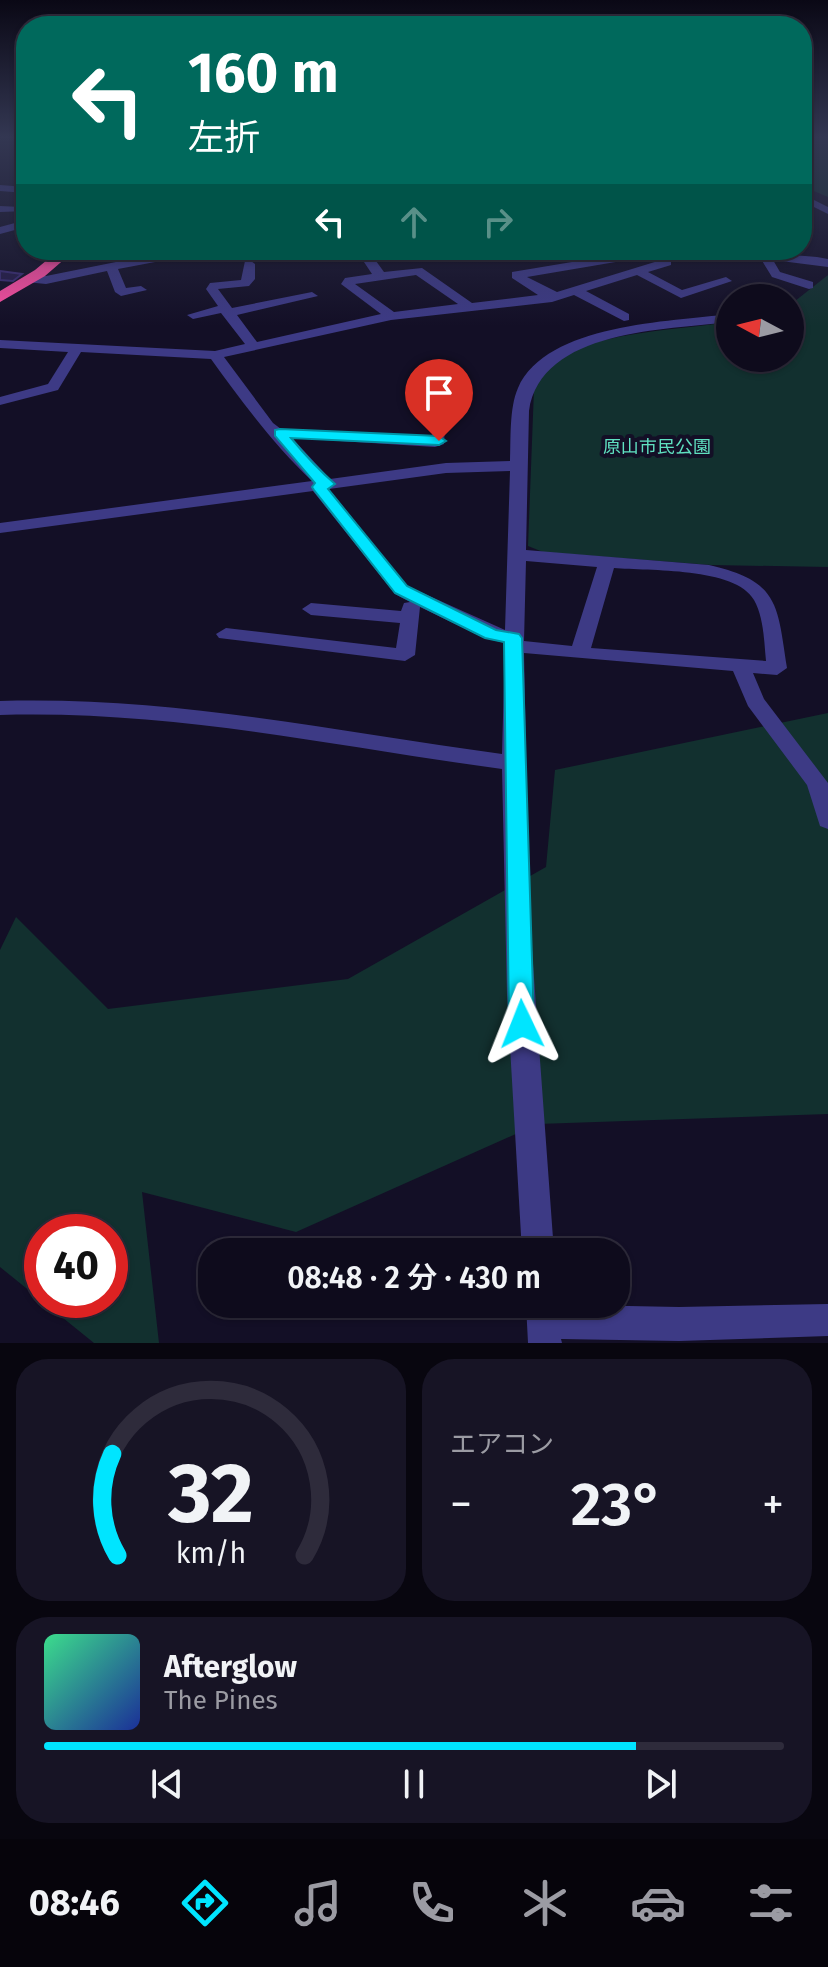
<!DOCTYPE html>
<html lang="ja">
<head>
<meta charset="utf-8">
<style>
	:root { --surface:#0e0b1c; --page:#171425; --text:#f1f3f6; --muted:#9b9ba3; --line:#2e2b3b; --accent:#00e5ff }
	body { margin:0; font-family:"Fira Sans","Noto Sans JP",sans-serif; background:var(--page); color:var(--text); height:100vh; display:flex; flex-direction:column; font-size:30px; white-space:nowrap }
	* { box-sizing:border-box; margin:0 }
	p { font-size:26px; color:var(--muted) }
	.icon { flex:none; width:44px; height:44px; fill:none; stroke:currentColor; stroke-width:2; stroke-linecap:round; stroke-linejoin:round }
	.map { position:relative; height:1343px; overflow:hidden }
	.side { display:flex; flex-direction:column; gap:16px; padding:16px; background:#08060f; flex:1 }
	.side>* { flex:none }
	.guide { position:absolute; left:16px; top:16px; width:796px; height:244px; border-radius:32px; box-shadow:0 2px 6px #0004,0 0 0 2px var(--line); background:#00695c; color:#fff; overflow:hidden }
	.needle { width:52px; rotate:277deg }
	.tools { position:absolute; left:716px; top:284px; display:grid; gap:16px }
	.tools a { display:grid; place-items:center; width:88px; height:88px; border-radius:50%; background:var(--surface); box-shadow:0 2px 6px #0004,0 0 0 2px var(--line); font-size:40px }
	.speed { position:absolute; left:24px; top:1214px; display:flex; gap:16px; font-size:40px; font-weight:700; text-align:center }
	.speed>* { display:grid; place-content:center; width:104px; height:104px; border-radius:50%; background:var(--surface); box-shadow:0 2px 6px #0004,0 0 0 2px var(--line); line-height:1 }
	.speed .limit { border:12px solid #d22; background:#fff; color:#111 }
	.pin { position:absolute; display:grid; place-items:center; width:68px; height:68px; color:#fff; margin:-82px -34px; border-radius:50% 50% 50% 0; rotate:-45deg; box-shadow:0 0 8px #0007 }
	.pin .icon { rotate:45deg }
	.me { position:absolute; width:88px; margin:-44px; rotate:358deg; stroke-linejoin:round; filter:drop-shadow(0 0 6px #0008) }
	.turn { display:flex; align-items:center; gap:28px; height:168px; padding:0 40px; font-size:36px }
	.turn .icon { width:104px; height:104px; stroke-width:2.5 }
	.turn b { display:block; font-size:56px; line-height:68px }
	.lanes { display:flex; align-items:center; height:76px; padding:0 40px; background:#0003; justify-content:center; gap:40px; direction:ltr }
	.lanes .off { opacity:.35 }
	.big { font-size:60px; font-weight:600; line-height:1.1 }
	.side .tile { flex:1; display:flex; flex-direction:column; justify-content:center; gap:12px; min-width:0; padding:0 28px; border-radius:32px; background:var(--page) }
	.side .dial { align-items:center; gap:0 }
	.dial svg { height:208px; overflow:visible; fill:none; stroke:var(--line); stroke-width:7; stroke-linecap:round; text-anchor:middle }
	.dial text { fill:var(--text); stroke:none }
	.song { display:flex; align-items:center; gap:24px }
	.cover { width:96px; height:96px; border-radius:12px; background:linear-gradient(135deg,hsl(150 70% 55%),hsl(230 70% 35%)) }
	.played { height:8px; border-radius:4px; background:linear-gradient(90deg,var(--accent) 80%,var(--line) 80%) }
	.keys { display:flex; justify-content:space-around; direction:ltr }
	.heat { display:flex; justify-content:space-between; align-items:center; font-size:44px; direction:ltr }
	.side .tiles { flex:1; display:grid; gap:16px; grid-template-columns:1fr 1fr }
	.tile:last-child { grid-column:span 2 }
	.trip { position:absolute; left:198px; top:1238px; width:432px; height:80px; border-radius:32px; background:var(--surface); box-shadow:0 2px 6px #0004,0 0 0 2px var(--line); font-weight:600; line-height:80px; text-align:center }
	.menu { display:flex; height:128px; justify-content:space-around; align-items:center; background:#06040b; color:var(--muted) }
	.menu .icon { width:56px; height:56px }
	.menu .active { color:var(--accent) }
	.menu b { font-size:36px; color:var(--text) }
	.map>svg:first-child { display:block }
	.green { fill:#12302f; fill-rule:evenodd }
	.building { fill:#241b47; stroke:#3b2d73; stroke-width:2 }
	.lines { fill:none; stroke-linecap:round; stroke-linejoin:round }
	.minor { fill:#3d3a85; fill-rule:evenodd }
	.highway { fill:#ff4fa3; fill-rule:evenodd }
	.route { fill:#00e5ff; stroke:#0095a6; stroke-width:2 }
	.labels { text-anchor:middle; stroke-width:8; stroke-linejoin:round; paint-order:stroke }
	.far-park-label { font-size:18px; fill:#5fe0c0; stroke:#130f26 }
</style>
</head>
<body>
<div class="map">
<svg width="828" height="1343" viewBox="0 0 828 1343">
	<rect width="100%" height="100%" fill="#130f26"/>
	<g class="green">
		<polygon points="802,138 828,138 828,197 802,186"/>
		<path d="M828,275V567L711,565L543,552L528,546L534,389C541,377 552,363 563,356C601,332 684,329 730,322V358H790V305Z"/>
		<path d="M828,713V1114L538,1124L296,1232L142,1192L159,1343H94L0,1267V950L16,917L108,1009L348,979L546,867L555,770ZM42,1232H110V1300H42Z"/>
	</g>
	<polygon class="building" points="0,271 22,274 13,281 0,280"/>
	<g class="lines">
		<g class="minor">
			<polygon points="0,185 26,187 26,193 0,191"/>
			<polygon points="802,194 828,207 828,214 802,201"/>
			<polygon points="0,206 21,207 26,211 0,212"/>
			<polygon points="26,220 26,227 0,234 0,227"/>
			<path d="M268,250H288L251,261L255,264V279L249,286L218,289L232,308L312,292L318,296L237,315L257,342L381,314L341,284L345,278L372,274L356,250H368L384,272L422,268L472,303L538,295L512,278V272L644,250H674L664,254L671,259V265L648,272L682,290L726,277L732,281L681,298L637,275L586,291L629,314V320L624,321L574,295L552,302L391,320L224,357L273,423L281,429L432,437L435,393L442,389L447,390L444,444L435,447L292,438L330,479L446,463L510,461C511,440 509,408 518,388C547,323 670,322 730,314V322C666,330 541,329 529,411L526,550L709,565C779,581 777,603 787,668L777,675L753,673L764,699L828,783V829L820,826L807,785L748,706L733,671L524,653L529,909L554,1252H522L507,995L502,769C331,746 174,710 0,715V701C173,696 332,731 502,754L505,643L484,638L420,607L415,655L405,661L219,638L216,634L226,628L396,648L400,623L311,615L302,609L311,603L401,611L404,603L410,602L395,594L313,491L0,533V523L312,481C274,445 242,402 211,359L81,352L58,390L0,405V397L48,384L68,352L0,348V340L215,351L245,344L221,313L193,319L187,315L218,306L206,289L210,283L241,280L245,261L171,259L118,269L126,288L141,286L147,290L121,296L115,292L107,271L46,284L26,282V276H46L171,251L249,254ZM651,256L658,261L557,292L527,277ZM416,275L458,304L394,312L355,284ZM510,471L505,630L407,586L329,489L446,473ZM526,561L597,567L572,646L524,641ZM614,568C648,571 736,567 754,600C764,618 764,641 766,661L591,648Z"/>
			<polygon points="732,250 817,257 828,259 828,267 773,260 780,272 813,282 813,288 809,289 772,277 761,259"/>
			<polygon points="526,1304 679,1307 828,1304 828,1336 679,1341 561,1339 562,1343 528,1343"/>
		</g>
		<polygon class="highway" points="59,250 75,250 45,276 0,302 0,291 35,270"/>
	</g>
	<linearGradient id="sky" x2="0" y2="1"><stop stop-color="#0a0815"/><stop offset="0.42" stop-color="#333752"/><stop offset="1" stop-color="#333752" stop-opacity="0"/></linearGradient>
	<rect width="828" height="326" fill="url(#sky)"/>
	<path class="route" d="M280,429L439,436L446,441L439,445L291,438C305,455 319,470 335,484L328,489L407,586L496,630L519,634L522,638L534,1024L530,1032L522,1035L513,1032L509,1024L504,642L485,638L395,593L314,490L312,487L315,483L275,436V430Z"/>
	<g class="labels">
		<g class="far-park-label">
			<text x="657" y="453">原山市民公園</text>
		</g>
	</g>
</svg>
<div class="tools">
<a><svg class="needle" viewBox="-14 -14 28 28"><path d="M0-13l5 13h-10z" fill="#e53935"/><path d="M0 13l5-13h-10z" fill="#9b9ba3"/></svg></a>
</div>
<div class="speed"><div class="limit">40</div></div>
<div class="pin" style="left:439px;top:441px;background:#d93025"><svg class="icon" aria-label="arrive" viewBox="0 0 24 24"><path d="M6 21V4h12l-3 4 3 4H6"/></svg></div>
<svg class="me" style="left:522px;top:1024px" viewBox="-20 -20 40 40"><path d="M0-17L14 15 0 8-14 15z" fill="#00e5ff" stroke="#fff" stroke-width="4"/></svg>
<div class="trip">08:48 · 2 分 · 430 m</div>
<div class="guide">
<div class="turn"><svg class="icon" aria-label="left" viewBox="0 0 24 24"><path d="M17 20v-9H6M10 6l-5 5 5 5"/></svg><div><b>160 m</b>左折</div></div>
<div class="lanes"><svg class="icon" aria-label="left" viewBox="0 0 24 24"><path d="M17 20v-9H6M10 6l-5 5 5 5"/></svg><svg class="icon off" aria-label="ahead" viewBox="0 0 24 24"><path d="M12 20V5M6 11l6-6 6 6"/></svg><svg class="icon off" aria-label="right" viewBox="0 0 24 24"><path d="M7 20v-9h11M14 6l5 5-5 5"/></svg></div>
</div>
</div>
<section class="side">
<div class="tiles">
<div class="tile dial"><svg viewBox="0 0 100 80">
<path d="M14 69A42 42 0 1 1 86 69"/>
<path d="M14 69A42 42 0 0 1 12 30" stroke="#00e5ff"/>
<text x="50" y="56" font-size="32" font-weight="700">32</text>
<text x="50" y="72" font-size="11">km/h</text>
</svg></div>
<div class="tile"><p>エアコン</p>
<div class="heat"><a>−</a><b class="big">23°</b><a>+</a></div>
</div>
<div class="tile">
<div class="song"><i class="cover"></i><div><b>Afterglow</b><p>The Pines</p></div></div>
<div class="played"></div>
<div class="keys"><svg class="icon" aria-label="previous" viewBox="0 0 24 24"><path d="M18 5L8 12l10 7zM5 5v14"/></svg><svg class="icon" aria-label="pause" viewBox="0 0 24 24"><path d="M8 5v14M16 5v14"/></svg><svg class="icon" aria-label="next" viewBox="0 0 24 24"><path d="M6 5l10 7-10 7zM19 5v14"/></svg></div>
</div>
</div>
</section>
<nav class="menu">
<b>08:46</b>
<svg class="icon active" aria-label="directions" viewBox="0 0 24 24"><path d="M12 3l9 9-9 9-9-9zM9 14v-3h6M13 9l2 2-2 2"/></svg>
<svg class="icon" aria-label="music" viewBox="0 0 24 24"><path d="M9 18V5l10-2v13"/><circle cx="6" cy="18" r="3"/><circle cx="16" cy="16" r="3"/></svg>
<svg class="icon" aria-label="phone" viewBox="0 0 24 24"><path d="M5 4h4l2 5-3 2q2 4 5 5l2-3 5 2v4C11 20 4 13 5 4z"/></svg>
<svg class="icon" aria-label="climate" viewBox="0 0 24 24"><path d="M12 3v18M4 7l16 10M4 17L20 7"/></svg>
<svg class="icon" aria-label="car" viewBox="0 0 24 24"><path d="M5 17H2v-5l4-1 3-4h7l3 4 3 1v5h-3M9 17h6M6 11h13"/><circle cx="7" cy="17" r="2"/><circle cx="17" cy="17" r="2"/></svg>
<svg class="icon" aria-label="filters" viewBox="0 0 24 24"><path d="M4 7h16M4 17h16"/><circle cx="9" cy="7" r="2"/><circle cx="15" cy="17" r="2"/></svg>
</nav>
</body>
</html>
